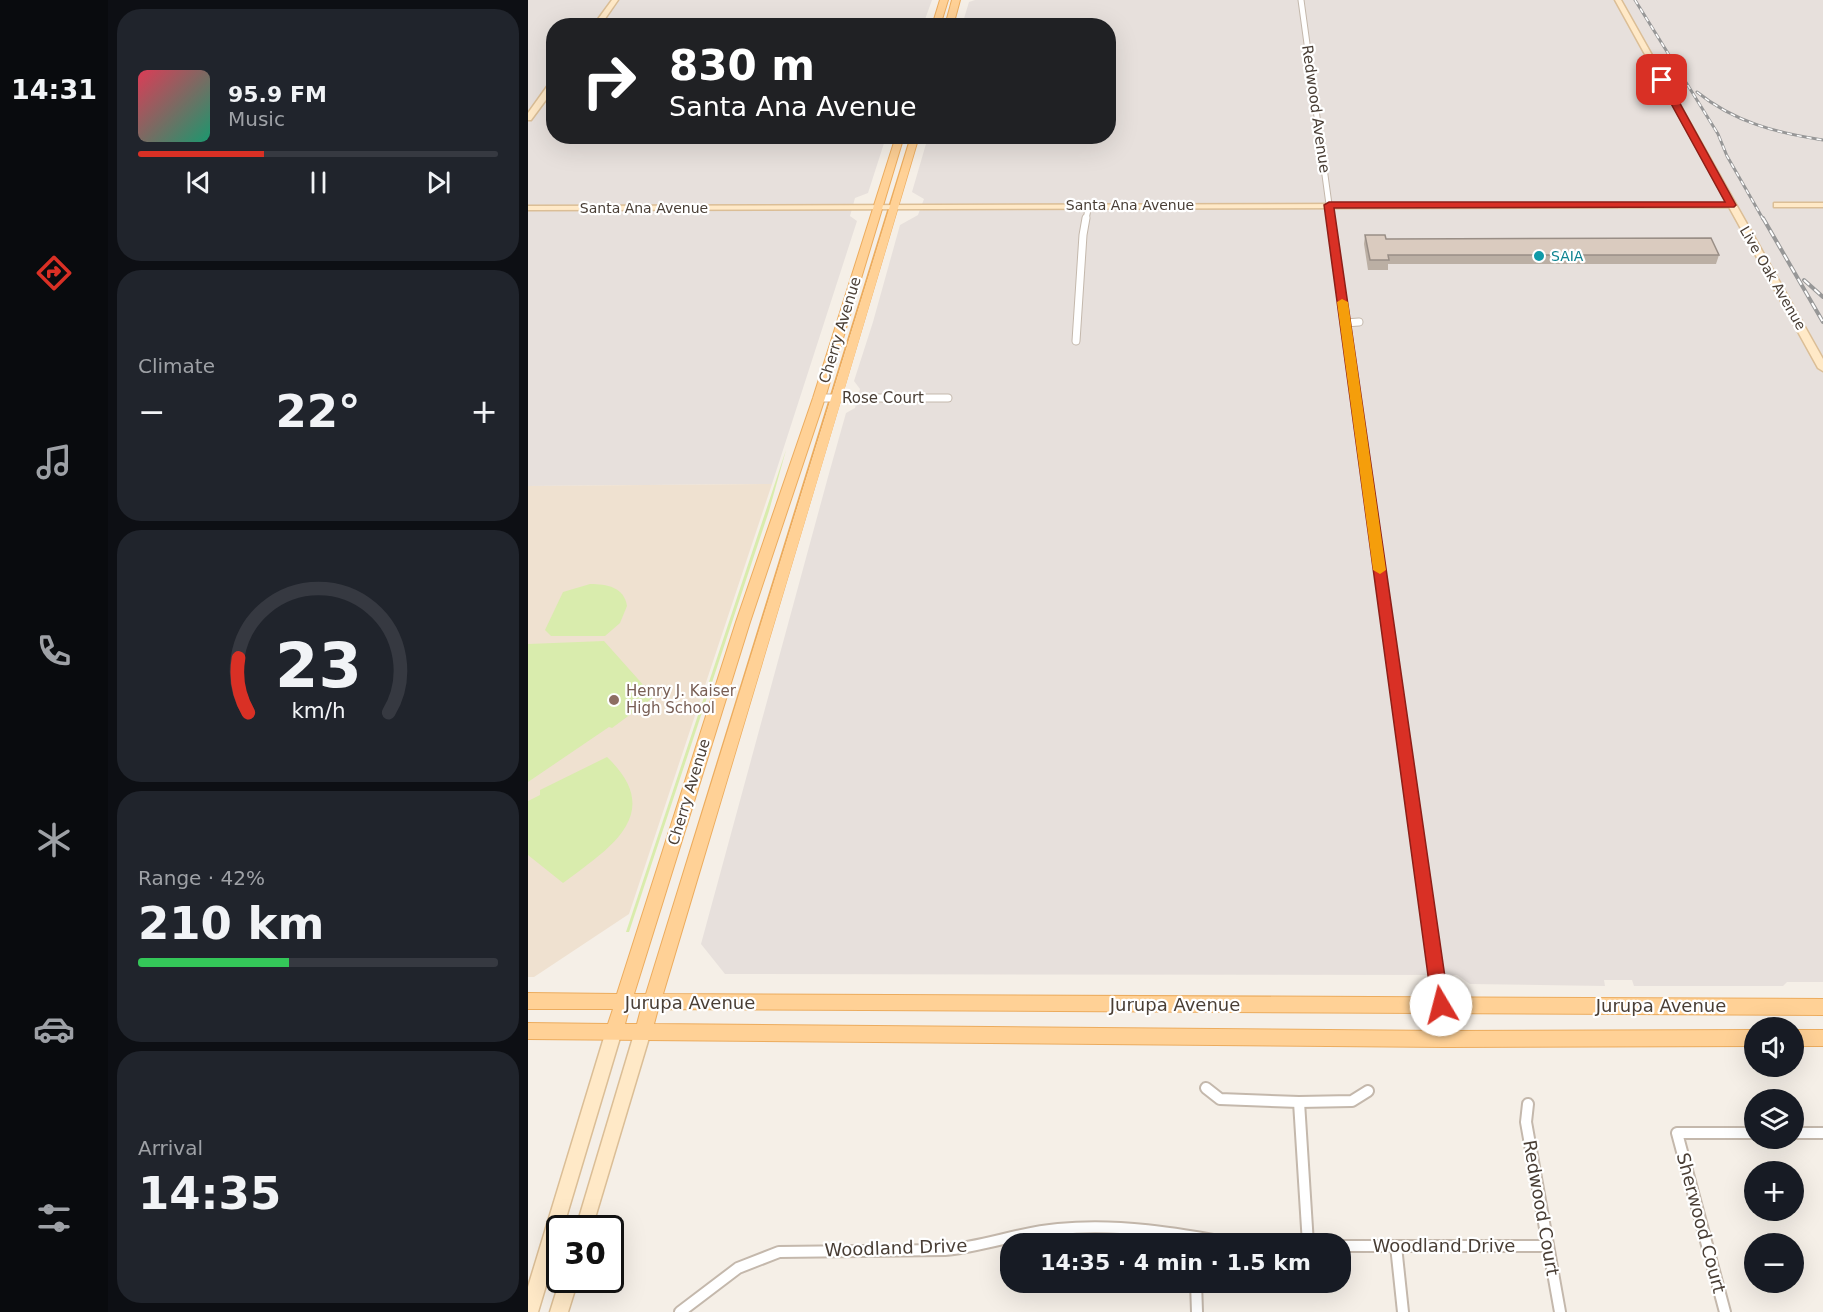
<!DOCTYPE html>
<html lang="en">
<head>
<meta charset="utf-8">
<style>
	:root { --surface:#171b24; --page:#20242c; --text:#f1f3f6; --muted:#9ea1a6; --line:#363941; --accent:#d93025 }
	body { margin:0; font-family:"DejaVu Sans",sans-serif; background:var(--page); color:var(--text); height:100vh; display:flex; flex-direction:column; font-size:22px; white-space:nowrap }
	* { box-sizing:border-box; margin:0 }
	p { font-size:20px; color:var(--muted) }
	.icon { flex:none; width:33px; height:33px; fill:none; stroke:currentColor; stroke-width:2; stroke-linecap:round; stroke-linejoin:round }
	.map { position:relative; flex:1; overflow:hidden }
	.panel { display:flex; flex-direction:column; gap:9px; padding:9px; background:#0d0f14; width:420px }
	.panel>* { flex:none }
	.hud { position:absolute; left:18px; top:18px; width:570px; height:126px; border-radius:24px; box-shadow:0 6px 24px #0002; background:#202124; color:#fff; overflow:hidden }
	.buttons { position:absolute; left:1216px; top:1017px; display:grid; gap:12px }
	.buttons a { display:grid; place-items:center; width:60px; height:60px; border-radius:50%; background:var(--surface); box-shadow:0 6px 24px #0002; font-size:30px }
	.speed { position:absolute; left:18px; top:1215px; display:flex; gap:12px; font-size:30px; font-weight:700; text-align:center }
	.speed>* { display:grid; place-content:center; width:78px; height:78px; border-radius:50%; background:var(--surface); box-shadow:0 6px 24px #0002; line-height:1 }
	.speed .limit { border:3px solid #111; border-radius:9px; background:#fff; color:#111 }
	.pin { position:absolute; display:grid; place-items:center; width:51px; height:51px; color:#fff; margin:-26px; border-radius:12px; box-shadow:0 3px 9px #0006 }
	.me { position:absolute; width:66px; margin:-33px; rotate:352deg; stroke-linejoin:round; filter:drop-shadow(0 0 4px #0008) }
	.turn { display:flex; align-items:center; gap:21px; height:126px; padding:0 24px; font-size:27px }
	.turn .icon { width:78px; height:78px; stroke-width:2.5 }
	.turn b { display:block; font-size:42px; line-height:51px }
	.big { font-size:45px; font-weight:600; line-height:1.1 }
	.panel .tile { flex:1; display:flex; flex-direction:column; justify-content:center; gap:9px; min-width:0; padding:0 21px; border-radius:24px; background:var(--page) }
	.panel .dial { align-items:center; gap:0 }
	.dial svg { height:156px; overflow:visible; fill:none; stroke:var(--line); stroke-width:7; stroke-linecap:round; text-anchor:middle }
	.dial text { fill:var(--text); stroke:none }
	.song { display:flex; align-items:center; gap:18px }
	.cover { width:72px; height:72px; border-radius:9px; background:linear-gradient(135deg,hsl(350 70% 55%),hsl(160 70% 35%)) }
	.played { height:6px; border-radius:3px; background:linear-gradient(90deg,var(--accent) 35%,var(--line) 35%) }
	.keys { display:flex; justify-content:space-around; direction:ltr }
	.heat { display:flex; justify-content:space-between; align-items:center; font-size:33px; direction:ltr }
	.charge { height:9px; border-radius:4px; background:linear-gradient(90deg,#34c759 42%,var(--line) 0) }
	.trip { position:absolute; left:472px; top:1233px; width:351px; height:60px; border-radius:24px; background:var(--surface); box-shadow:0 6px 24px #0002; font-weight:600; line-height:60px; text-align:center }
	main { display:flex; flex:1; min-height:0 }
	.tab-bar { display:flex; flex-direction:column; width:108px; justify-content:space-around; align-items:center; background:#090b0e; color:var(--muted) }
	.tab-bar .icon { width:42px; height:42px }
	.tab-bar .current { color:var(--accent) }
	.tab-bar b { font-size:27px; color:var(--text) }
	.map>svg:first-child { display:block }
	.industrial { fill:#e7e0dc }
	.education { fill:#efe1d0 }
	.green { fill:#d9ecad }
	.lines { fill:none; stroke-linecap:round; stroke-linejoin:round }
	.street-far3-casing { stroke:#c4b8ac; stroke-width:7 }
	.street-far2-casing { stroke:#c4b8ac; stroke-width:9 }
	.street-far1-casing { stroke:#c4b8ac; stroke-width:11 }
	.street-casing { stroke:#c4b8ac; stroke-width:14 }
	.secondary-casing { stroke:#dbbe96; stroke-width:3 }
	.primary-casing { stroke:#ecac5e; stroke-width:2 }
	.street-far3 { stroke:#fff; stroke-width:5 }
	.street-far2 { stroke:#fff; stroke-width:7 }
	.street-far1 { stroke:#fff; stroke-width:8 }
	.street { stroke:#fff; stroke-width:10 }
	.secondary { fill:#ffe9c7; fill-rule:evenodd }
	.primary { fill:#ffd196; fill-rule:evenodd }
	.rail-far1-casing { stroke:#979797; stroke-width:3 }
	.rail-casing { stroke:#979797; stroke-width:4 }
	.rail-far1 { stroke:#fff; stroke-width:1.5; stroke-dasharray:5; stroke-linecap:butt }
	.rail { stroke:#fff; stroke-width:2; stroke-dasharray:7; stroke-linecap:butt }
	.wall { fill:#bbafa4 }
	.building { fill:#dacbbf; stroke:#998e86; stroke-width:1.5 }
	.route { fill:#d93025; stroke:#8d1f18; stroke-width:1.5 }
	.slow { fill:#f59e0b }
	.culture-dot { fill:#0f9aa8; stroke:#fff; stroke-width:2 }
	.education-dot { fill:#8d6e63; stroke:#fff; stroke-width:2 }
	.labels { text-anchor:middle; stroke-width:4.5; stroke-linejoin:round; paint-order:stroke }
	.far-street-label { font-size:14px; fill:#493e35; stroke:#fff }
	.far-culture-label { font-size:14px; fill:#0d838f; stroke:#fff; text-anchor:start }
	.street-label { font-size:15px; fill:#493e35; stroke:#fff }
	.education-label { font-size:15px; fill:#785e54; stroke:#fff; text-anchor:start }
	.near-street-label { font-size:18px; fill:#493e35; stroke:#fff }
</style>
</head>
<body>
<main>
<nav class="tab-bar">
<b>14:31</b>
<svg class="icon current" aria-label="directions" viewBox="0 0 24 24"><path d="M12 3l9 9-9 9-9-9zM9 14v-3h6M13 9l2 2-2 2"/></svg>
<svg class="icon" aria-label="music" viewBox="0 0 24 24"><path d="M9 18V5l10-2v13"/><circle cx="6" cy="18" r="3"/><circle cx="16" cy="16" r="3"/></svg>
<svg class="icon" aria-label="phone" viewBox="0 0 24 24"><path d="M5 4h4l2 5-3 2q2 4 5 5l2-3 5 2v4C11 20 4 13 5 4z"/></svg>
<svg class="icon" aria-label="climate" viewBox="0 0 24 24"><path d="M12 3v18M4 7l16 10M4 17L20 7"/></svg>
<svg class="icon" aria-label="car" viewBox="0 0 24 24"><path d="M5 17H2v-5l4-1 3-4h7l3 4 3 1v5h-3M9 17h6M6 11h13"/><circle cx="7" cy="17" r="2"/><circle cx="17" cy="17" r="2"/></svg>
<svg class="icon" aria-label="filters" viewBox="0 0 24 24"><path d="M4 7h16M4 17h16"/><circle cx="9" cy="7" r="2"/><circle cx="15" cy="17" r="2"/></svg>
</nav>
<section class="panel">
<div class="tile">
<div class="song"><i class="cover"></i><div><b>95.9 FM</b><p>Music</p></div></div>
<div class="played"></div>
<div class="keys"><svg class="icon" aria-label="previous" viewBox="0 0 24 24"><path d="M18 5L8 12l10 7zM5 5v14"/></svg><svg class="icon" aria-label="pause" viewBox="0 0 24 24"><path d="M8 5v14M16 5v14"/></svg><svg class="icon" aria-label="next" viewBox="0 0 24 24"><path d="M6 5l10 7-10 7zM19 5v14"/></svg></div>
</div>
<div class="tile"><p>Climate</p>
<div class="heat"><a>−</a><b class="big">22°</b><a>+</a></div>
</div>
<div class="tile dial"><svg viewBox="0 0 100 80">
<path d="M14 69A42 42 0 1 1 86 69"/>
<path d="M14 69A42 42 0 0 1 9 41" stroke="#d93025"/>
<text x="50" y="56" font-size="32" font-weight="700">23</text>
<text x="50" y="72" font-size="11">km/h</text>
</svg></div>
<div class="tile"><p>Range · 42%</p><b class="big">210 km</b><div class="charge"></div></div>
<div class="tile"><p>Arrival</p><b class="big">14:35</b></div>
</section>
<div class="map">
<svg width="1295" height="1312" viewBox="0 0 1295 1312">
	<rect width="100%" height="100%" fill="#f5efe7"/>
	<g class="industrial">
		<polygon points="0,0 404,0 395,25 26,26 26,136 358,137 340,193 327,198 322,216 329,221 244,484 0,486"/>
		<polygon points="447,0 1295,0 1295,982 1259,982 1255,986 1106,986 1104,980 1076,980 1077,986 942,984 929,975 197,974 173,944 300,477 318,413 327,408 332,389 326,381 345,322 372,225 390,215 396,199 384,192 400,137 580,136 580,26 434,25 441,2"/>
	</g>
	<polygon class="education" points="244,484 101,914 6,977 0,977 0,486"/>
	<g class="green">
		<polygon points="258,450 241,511 101,932 98,932"/>
		<path d="M62,584C79,584 96,587 99,606L92,623L77,636H23L17,630L35,592Z"/>
		<polygon points="76,641 126,697 84,728 81,727 0,782 0,644"/>
		<path d="M79,757C139,814 80,849 35,883L0,855V801L12,795V790Z"/>
	</g>
	<g class="lines">
		<g class="street-far3-casing">
			<g id="street-far3">
				<polyline points="773,0 803,219"/>
				<polyline points="558,219 561,205"/>
			</g>
		</g>
		<g class="street-far2-casing">
			<g id="street-far2">
				<polyline points="803,218 842,498"/>
				<polyline points="817,323 831,322"/>
				<polyline points="548,341 555,235 558,218"/>
				<polyline points="291,398 420,398"/>
			</g>
		</g>
		<g class="street-far1-casing">
			<polyline id="street-far1" points="842,497 892,856"/>
		</g>
		<g class="street-casing">
			<g id="street">
				<polyline points="891,854 917,1039"/>
				<polyline points="678,1088 692,1099 771,1102 824,1101 840,1091"/>
				<polyline points="771,1102 780,1244"/>
				<polyline points="1000,1104 998,1122 1032,1312"/>
				<polyline points="1266,1133 1295,1133"/>
				<polyline points="813,1246 1020,1246"/>
				<polyline points="868,1246 875,1312"/>
				<polyline points="668,1282 669,1312"/>
				<path d="M152,1312L210,1268L251,1252L417,1250C455,1247 492,1232 530,1229C590,1223 649,1233 708,1244"/>
				<polyline points="1197,1312 1149,1133 1227,1133"/>
			</g>
		</g>
		<g class="secondary-casing">
			<g id="secondary">
				<polygon points="84,0 90,0 72,26 65,26"/>
				<polygon points="1087,0 1093,0 1295,359 1295,371 1290,368 1201,207 0,210 0,206 1199,203"/>
				<polygon points="23,81 26,81 26,89 3,120 0,120 0,113"/>
				<rect x="1246" y="203" width="49" height="4"/>
				<polygon points="86,1024 91,1026 94,1031 35,1228 32,1228 32,1239 10,1312 0,1312 0,1287 78,1031 81,1026"/>
				<polygon points="115,1024 120,1026 123,1031 64,1228 48,1228 107,1031 110,1026"/>
				<polygon points="32,1280 50,1280 40,1312 22,1312"/>
			</g>
		</g>
		<g class="primary-casing">
			<g id="primary">
				<polygon points="412,0 420,0 412,26 404,26"/>
				<polygon points="424,0 432,0 425,26 417,26"/>
				<path d="M368,136H376L297,398L222,622L106,994H118C206,708 297,423 383,136H391C308,423 220,708 135,994L1295,999V1015L130,1009L126,1024L917,1031L1227,1030V1046L917,1047L0,1039V1023L80,1024L85,1009H0V993L89,994L208,622L285,398ZM101,1009H113L109,1024H97Z"/>
				<rect x="1266" y="1030" width="29" height="16"/>
			</g>
		</g>
		<use href="#street-far3" class="street-far3"/>
		<use href="#street-far2" class="street-far2"/>
		<use href="#street-far1" class="street-far1"/>
		<use href="#street" class="street"/>
		<use href="#secondary" class="secondary"/>
		<use href="#primary" class="primary"/>
		<g class="rail-far1-casing">
			<g id="rail-far1">
				<polyline points="1107,0 1190,134 1199,156 1235,219"/>
				<path d="M1169,92C1206,122 1249,133 1295,140"/>
			</g>
		</g>
		<g class="rail-casing">
			<g id="rail">
				<polyline points="1235,218 1295,322"/>
				<polyline points="1276,280 1295,297"/>
			</g>
		</g>
		<use href="#rail-far1" class="rail-far1"/>
		<use href="#rail" class="rail"/>
	</g>
	<polygon class="wall" points="837,235 858,239 1191,255 1188,264 860,264 860,270 840,270 836,244"/>
	<polygon class="building" points="837,235 857,235 858,239 1183,238 1191,255 860,255 861,260 842,260"/>
	<polygon class="route" points="1132,78 1139,80 1208,205 1206,207 806,208 921,1005 919,1011 913,1013 907,1011 904,1005 796,205 801,202 1197,202 1130,80"/>
	<polygon class="slow" points="814,299 820,302 858,570 852,574 845,570 809,302"/>
	<circle class="culture-dot" cx="1011" cy="256" r="6"/>
	<circle class="education-dot" cx="86" cy="700" r="6"/>
	<g class="labels">
		<g class="far-street-label">
			<text x="602" y="210">Santa Ana Avenue</text>
			<text x="116" y="213">Santa Ana Avenue</text>
			<text transform="translate(1245 278) rotate(60)" y="5">Live Oak Avenue</text>
		</g>
		<g class="far-culture-label">
			<text x="1023" y="261">SAIA</text>
		</g>
		<g class="street-label">
			<text transform="translate(788 109) rotate(82)" y="5">Redwood Avenue</text>
			<text transform="translate(312 330) rotate(-73)" y="5">Cherry Avenue</text>
			<text x="355" y="403">Rose Court</text>
			<text transform="translate(161 792) rotate(-73)" y="5">Cherry Avenue</text>
		</g>
		<g class="education-label">
			<text x="98" y="696">Henry J. Kaiser<tspan x="98" dy="17">High School</tspan></text>
		</g>
		<g class="near-street-label">
			<text x="162" y="1009">Jurupa Avenue</text>
			<text x="647" y="1011">Jurupa Avenue</text>
			<text x="1133" y="1012">Jurupa Avenue</text>
			<text transform="translate(1013 1208) rotate(80)" y="6">Redwood Court</text>
			<text transform="translate(1173 1223) rotate(75)" y="6">Sherwood Court</text>
			<text x="916" y="1252">Woodland Drive</text>
			<text transform="translate(368 1248) rotate(-2)" y="6">Woodland Drive</text>
		</g>
	</g>
</svg>
<div class="buttons">
<a><svg class="icon" aria-label="sound" viewBox="0 0 24 24"><path d="M4 9h4l5-4v14l-5-4H4zM17 9q2 3 0 6"/></svg></a>
<a><svg class="icon" aria-label="layers" viewBox="0 0 24 24"><path d="M12 4l9 5-9 5-9-5zM3 14l9 5 9-5"/></svg></a>
<a>+</a>
<a>−</a>
</div>
<div class="speed"><div class="limit">30</div></div>
<div class="pin" style="left:1134px;top:80px;background:#d93025"><svg class="icon" aria-label="arrive" viewBox="0 0 24 24"><path d="M6 21V4h12l-3 4 3 4H6"/></svg></div>
<svg class="me" style="left:913px;top:1005px" viewBox="-20 -20 40 40"><circle r="19" fill="#fff"/><path d="M0-13L10 11 0 6-10 11z" fill="#d93025"/></svg>
<div class="trip">14:35 · 4 min · 1.5 km</div>
<div class="hud">
<div class="turn"><svg class="icon" aria-label="right" viewBox="0 0 24 24"><path d="M7 20v-9h11M14 6l5 5-5 5"/></svg><div><b>830 m</b>Santa Ana Avenue</div></div>
</div>
</div>
</main>
</body>
</html>
